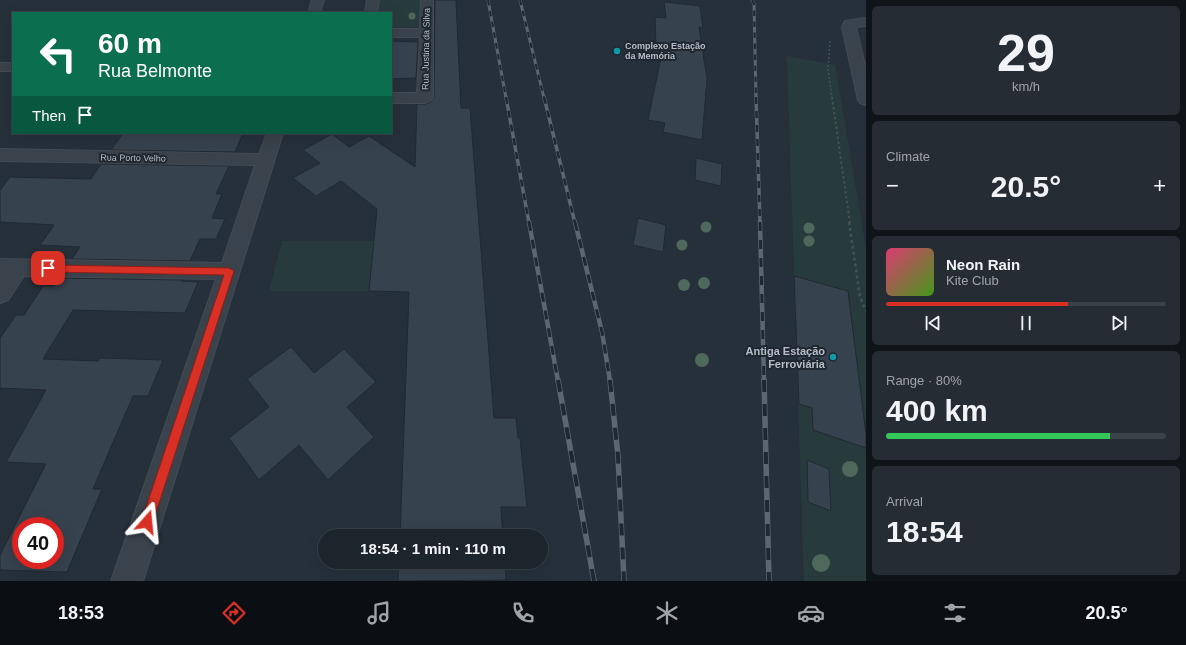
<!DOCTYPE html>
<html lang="en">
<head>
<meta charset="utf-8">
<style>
	:root { --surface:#1c242c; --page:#252c34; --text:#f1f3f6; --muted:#a0a4a9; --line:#3a4148; --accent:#d93025 }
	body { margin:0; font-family:Helvetica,sans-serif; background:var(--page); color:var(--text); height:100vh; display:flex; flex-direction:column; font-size:15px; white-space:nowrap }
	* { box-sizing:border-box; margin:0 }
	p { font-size:13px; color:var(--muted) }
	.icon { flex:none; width:22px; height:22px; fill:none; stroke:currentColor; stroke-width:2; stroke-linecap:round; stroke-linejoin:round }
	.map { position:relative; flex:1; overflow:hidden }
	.side { display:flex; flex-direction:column; gap:6px; padding:6px; background:#0f1418; width:320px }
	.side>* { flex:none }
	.banner { position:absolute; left:12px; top:12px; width:380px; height:122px; border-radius:0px; box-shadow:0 4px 16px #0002,0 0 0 1px var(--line); background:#0b6e4f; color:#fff; overflow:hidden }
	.speed { position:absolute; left:12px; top:517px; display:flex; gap:8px; font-size:20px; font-weight:700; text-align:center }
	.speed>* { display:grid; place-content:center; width:52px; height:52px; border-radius:50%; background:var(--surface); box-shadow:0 4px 16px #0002,0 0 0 1px var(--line); line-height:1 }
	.speed .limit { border:6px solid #d22; background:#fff; color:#111 }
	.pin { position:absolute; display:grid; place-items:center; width:34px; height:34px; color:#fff; margin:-17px; border-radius:8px; box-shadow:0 2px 6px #0006 }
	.me { position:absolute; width:44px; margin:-22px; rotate:18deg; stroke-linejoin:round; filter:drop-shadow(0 0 3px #0008) }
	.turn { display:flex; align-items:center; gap:14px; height:84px; padding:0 20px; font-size:18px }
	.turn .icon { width:52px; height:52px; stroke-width:2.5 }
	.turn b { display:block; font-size:28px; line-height:34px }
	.then { display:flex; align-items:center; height:38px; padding:0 20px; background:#0003; gap:8px; font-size:15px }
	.big { font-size:30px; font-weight:800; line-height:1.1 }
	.side .widget { flex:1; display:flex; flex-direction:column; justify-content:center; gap:6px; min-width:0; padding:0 14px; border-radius:6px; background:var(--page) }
	.side .dial { align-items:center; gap:0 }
	.dial b { font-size:52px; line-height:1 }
	.song { display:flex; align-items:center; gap:12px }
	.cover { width:48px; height:48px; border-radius:6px; background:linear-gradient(135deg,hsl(340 70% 55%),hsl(100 70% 35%)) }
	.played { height:4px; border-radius:2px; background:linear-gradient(90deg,var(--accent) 65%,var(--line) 65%) }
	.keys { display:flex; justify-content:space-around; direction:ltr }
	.heat { display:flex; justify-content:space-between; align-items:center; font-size:22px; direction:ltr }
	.charge { height:6px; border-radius:3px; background:linear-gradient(90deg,#34c759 80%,var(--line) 0) }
	.trip { position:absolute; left:318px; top:529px; width:230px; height:40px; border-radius:20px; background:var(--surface); box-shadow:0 4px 16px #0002,0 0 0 1px var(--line); font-weight:800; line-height:40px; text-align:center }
	.tab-bar { display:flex; height:64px; justify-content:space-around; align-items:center; background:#0b0e12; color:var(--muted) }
	.tab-bar .icon { width:28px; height:28px }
	.tab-bar .current { color:var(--accent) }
	.tab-bar b { font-size:18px; color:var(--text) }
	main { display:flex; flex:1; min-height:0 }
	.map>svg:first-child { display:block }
	.green { fill:#283b3c }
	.building { fill:#36424e; stroke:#212932; fill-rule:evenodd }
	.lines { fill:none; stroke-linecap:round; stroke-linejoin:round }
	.minor-casing { stroke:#434b54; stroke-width:2 }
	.path-far2 { stroke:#415454; stroke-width:1.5; stroke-dasharray:2 2; stroke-linecap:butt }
	.path-far1 { stroke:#415454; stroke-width:2; stroke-dasharray:2.5 2.5; stroke-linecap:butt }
	.path { stroke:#415454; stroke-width:2.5; stroke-dasharray:3 3; stroke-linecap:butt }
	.minor { fill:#3a424b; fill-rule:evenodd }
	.rail-far3-casing { stroke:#5c6672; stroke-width:3 }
	.rail-far2-casing { stroke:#5c6672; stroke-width:3.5 }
	.rail-far1-casing { stroke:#5c6672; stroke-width:4.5 }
	.rail-casing { stroke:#5c6672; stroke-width:5.5 }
	.rail-far3 { stroke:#1f2730; stroke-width:2; stroke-dasharray:5.5; stroke-linecap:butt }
	.rail-far2 { stroke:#1f2730; stroke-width:2.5; stroke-dasharray:7; stroke-linecap:butt }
	.rail-far1 { stroke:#1f2730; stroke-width:3; stroke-dasharray:9; stroke-linecap:butt }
	.rail { stroke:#1f2730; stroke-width:4; stroke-dasharray:12; stroke-linecap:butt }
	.tree { fill:#4e685b }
	.route { fill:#d93025; stroke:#8d1f18 }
	.culture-dot { fill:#0f9aa8; stroke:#1f2730; stroke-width:1.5 }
	.labels { text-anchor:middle; stroke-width:4; stroke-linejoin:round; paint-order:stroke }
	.far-poi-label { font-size:9px; font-weight:bold; fill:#b6bdc6; stroke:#1f2730; text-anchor:start }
	.far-street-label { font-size:9px; fill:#b6bdc6; stroke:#1f2730 }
	.poi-label { font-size:11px; font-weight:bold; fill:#b6bdc6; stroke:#1f2730; text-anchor:end }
</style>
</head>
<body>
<main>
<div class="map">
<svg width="866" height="581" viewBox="0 0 866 581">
	<rect width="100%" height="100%" fill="#26303b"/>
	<g class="green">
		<polygon points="380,0 421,0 420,27 391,28 391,13 378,13"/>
		<polygon points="787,56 835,65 866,249 866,581 804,581"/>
		<polygon points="282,241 374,241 369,291 269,291"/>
	</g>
	<g class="building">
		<polygon points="435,0 456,0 461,108 470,108 494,418 516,418 518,438 520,438 527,507 501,507 503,536 400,536 409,292 369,291 377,209 341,181 316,196 293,178 320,163 303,150 332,134 349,147 369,136 415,167 417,104 426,104 431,102 434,98"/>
		<polygon points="664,2 700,6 703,28 699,27 707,79 702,140 663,132 665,123 648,120 663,48 656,48 655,17 666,18"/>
		<polygon points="391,41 418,42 416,78 391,79"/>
		<polygon points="123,133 243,133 235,152 111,150"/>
		<polygon points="696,158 722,164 721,186 695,180"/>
		<polygon points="101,164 229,166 216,194 222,194 212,218 225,219 216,239 200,239 190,261 72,259 80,247 40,245 54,225 0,222 0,190 10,177 91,179"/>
		<polygon points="638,218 666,225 663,252 633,245"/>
		<polygon points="794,276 848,291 866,434 866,448 813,430 812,408 799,404"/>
		<path d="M59,278L182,280L181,281L198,282L185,313L73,310L43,359L98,361L100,358L163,360L148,396H133L93,489H102L67,572L0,570V555L46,464L6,462L46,390L0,388V338L16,315H24L43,286H54ZM21,526H55V560H21Z"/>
		<polygon points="291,347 314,373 344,349 376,382 347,407 374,437 328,480 299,445 259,480 229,438 269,407 247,379"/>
		<polygon points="807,460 829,469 831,511 808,502"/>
		<polygon points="399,562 505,562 506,580 398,581"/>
	</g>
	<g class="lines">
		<g class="minor-casing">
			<g id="minor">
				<polygon points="312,0 324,0 320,13 308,13"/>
				<polygon points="367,0 379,0 377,13 365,13"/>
				<polygon points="421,0 433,0 433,98 430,101 425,103 391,103 391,93 417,93 420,37 391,37 391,29 420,29"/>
				<polygon points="866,18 866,26 856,27 866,69 866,105 860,103 858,100 842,27 845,21"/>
				<rect x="0" y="63" width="13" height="8"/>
				<polygon points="267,133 283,133 143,581 111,581 216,279 24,276 8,300 0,303 0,259 222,263 255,165 0,161 0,149 259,154"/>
			</g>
		</g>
		<polyline class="path-far2" points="830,41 828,69 832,98"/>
		<polyline class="path-far1" points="832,97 850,223"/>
		<polyline class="path" points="849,222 860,297 866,311"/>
		<use href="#minor" class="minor"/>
		<g class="rail-far3-casing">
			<g id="rail-far3">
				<polyline points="488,0 506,98"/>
				<polyline points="520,0 544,98"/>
				<polyline points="752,0 754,4 756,98"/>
			</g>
		</g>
		<g class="rail-far2-casing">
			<g id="rail-far2">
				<polyline points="506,97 529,223"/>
				<polyline points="544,97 575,223"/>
				<polyline points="756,97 760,223"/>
			</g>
		</g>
		<g class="rail-far1-casing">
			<g id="rail-far1">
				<polyline points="529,222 558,381"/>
				<polyline points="575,222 602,332 610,381"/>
				<polyline points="760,222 764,381"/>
			</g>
		</g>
		<g class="rail-casing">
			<g id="rail">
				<polyline points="558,380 594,581"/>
				<polyline points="610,380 618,456 624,581"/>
				<polyline points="764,380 769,581"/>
			</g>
		</g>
		<use href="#rail-far3" class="rail-far3"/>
		<use href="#rail-far2" class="rail-far2"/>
		<use href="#rail-far1" class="rail-far1"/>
		<use href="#rail" class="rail"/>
	</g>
	<g class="tree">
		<circle cx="412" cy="16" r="3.5"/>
		<circle cx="706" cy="227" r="5.5"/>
		<circle cx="809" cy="228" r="5.5"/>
		<circle cx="809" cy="241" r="5.5"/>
		<circle cx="682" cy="245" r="5.5"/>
		<circle cx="704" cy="283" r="6"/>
		<circle cx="684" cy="285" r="6"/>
		<circle cx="702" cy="360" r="7"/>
		<circle cx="850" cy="469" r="8"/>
		<circle cx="821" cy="563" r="9"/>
	</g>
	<polygon class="route" points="48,265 229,268 234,271 153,522 151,526 147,528 143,526 141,522 224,275 48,272 44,268"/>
	<g class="culture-dot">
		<circle cx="617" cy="51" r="4"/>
		<circle cx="833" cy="357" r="4"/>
	</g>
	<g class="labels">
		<g class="far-poi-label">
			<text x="625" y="49">Complexo Estação<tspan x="625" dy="10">da Memória</tspan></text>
		</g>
		<g class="far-street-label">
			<text transform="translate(426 49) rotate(-89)" y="3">Rua Justina da Silva</text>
			<text transform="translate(133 158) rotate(1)" y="3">Rua Porto Velho</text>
		</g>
		<g class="poi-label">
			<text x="825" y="355">Antiga Estação<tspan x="825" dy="13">Ferroviária</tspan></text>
		</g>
	</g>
</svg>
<div class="speed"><div class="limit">40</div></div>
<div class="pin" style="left:48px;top:268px;background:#d93025"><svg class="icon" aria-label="arrive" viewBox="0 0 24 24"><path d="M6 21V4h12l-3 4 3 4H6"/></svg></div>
<svg class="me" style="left:147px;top:522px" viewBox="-20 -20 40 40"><path d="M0-17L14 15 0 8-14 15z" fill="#d93025" stroke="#fff" stroke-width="4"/></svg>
<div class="trip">18:54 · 1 min · 110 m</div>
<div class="banner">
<div class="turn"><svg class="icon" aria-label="left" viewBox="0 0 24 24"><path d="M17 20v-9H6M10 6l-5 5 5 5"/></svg><div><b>60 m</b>Rua Belmonte</div></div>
<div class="then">Then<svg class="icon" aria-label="arrive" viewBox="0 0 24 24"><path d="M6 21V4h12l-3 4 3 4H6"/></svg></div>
</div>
</div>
<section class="side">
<div class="widget dial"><b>29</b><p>km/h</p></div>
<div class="widget"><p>Climate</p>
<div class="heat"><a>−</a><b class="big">20.5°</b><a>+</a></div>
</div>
<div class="widget">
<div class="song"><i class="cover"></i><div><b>Neon Rain</b><p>Kite Club</p></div></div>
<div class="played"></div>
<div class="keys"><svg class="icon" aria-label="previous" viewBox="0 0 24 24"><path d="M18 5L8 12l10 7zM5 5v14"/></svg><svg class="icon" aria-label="pause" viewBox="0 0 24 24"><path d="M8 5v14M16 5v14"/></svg><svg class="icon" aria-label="next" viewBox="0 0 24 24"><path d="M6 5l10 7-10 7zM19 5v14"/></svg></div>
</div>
<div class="widget"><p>Range · 80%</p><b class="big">400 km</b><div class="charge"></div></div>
<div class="widget"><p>Arrival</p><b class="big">18:54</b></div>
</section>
</main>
<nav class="tab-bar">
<b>18:53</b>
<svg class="icon current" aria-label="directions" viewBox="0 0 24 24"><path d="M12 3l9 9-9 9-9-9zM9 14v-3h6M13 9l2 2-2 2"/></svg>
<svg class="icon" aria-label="music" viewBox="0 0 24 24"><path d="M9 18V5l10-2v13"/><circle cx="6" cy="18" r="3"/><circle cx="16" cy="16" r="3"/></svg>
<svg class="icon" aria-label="phone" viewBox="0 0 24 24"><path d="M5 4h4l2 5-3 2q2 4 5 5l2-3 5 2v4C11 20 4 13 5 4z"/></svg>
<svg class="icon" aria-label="climate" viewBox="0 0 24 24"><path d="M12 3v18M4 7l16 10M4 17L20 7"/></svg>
<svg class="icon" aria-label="car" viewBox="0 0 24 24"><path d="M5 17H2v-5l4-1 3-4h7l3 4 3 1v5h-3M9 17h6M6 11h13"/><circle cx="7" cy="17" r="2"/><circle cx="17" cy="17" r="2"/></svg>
<svg class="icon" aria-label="filters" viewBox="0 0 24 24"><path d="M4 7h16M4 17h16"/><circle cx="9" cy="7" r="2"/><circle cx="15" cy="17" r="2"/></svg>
<b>20.5°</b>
</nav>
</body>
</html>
